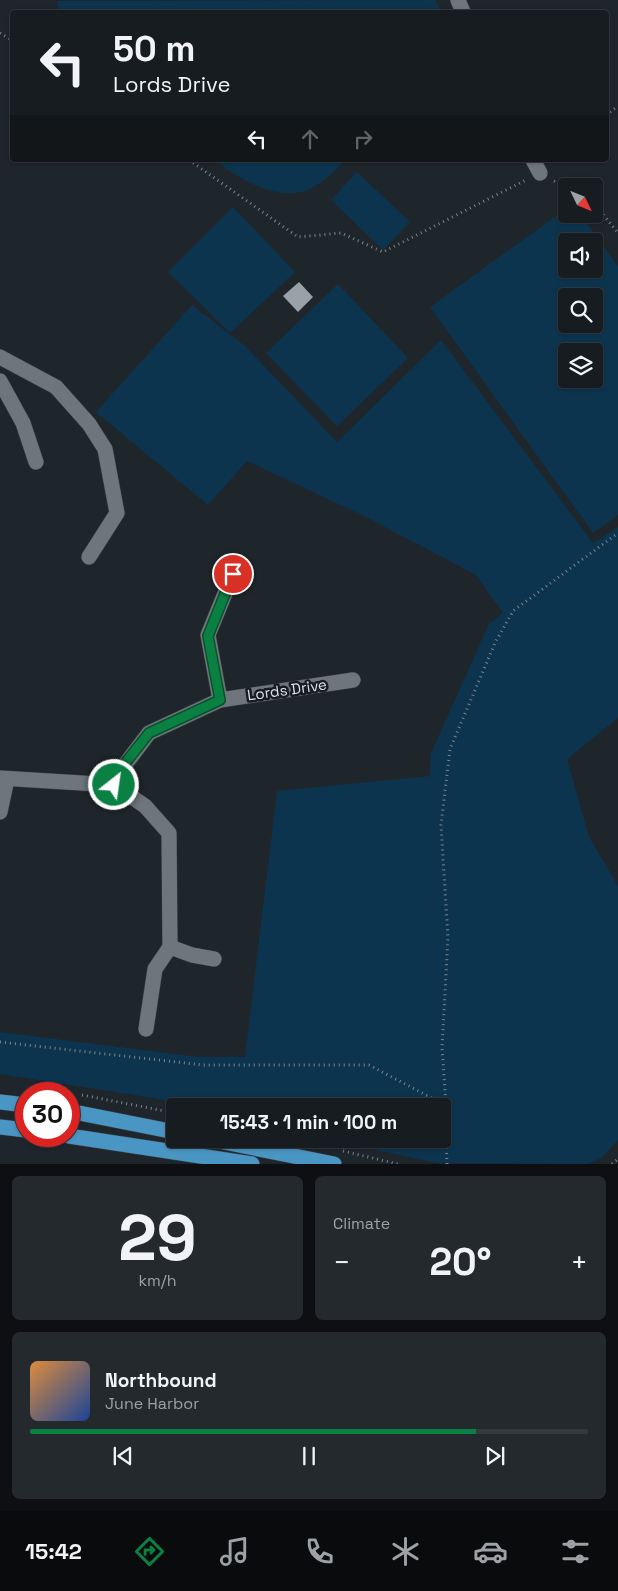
<!DOCTYPE html>
<html lang="en">
<head>
<meta charset="utf-8">
<style>
	:root { --surface:#171c20; --page:#24292d; --text:#f1f3f6; --muted:#9ea1a5; --line:#363a3e; --accent:#0b8043 }
	body { margin:0; font-family:"Space Grotesk",sans-serif; background:var(--page); color:var(--text); height:100vh; display:flex; flex-direction:column; font-size:19px; white-space:nowrap }
	* { box-sizing:border-box; margin:0 }
	p { font-size:16px; color:var(--muted) }
	.icon { flex:none; width:28px; height:28px; fill:none; stroke:currentColor; stroke-width:2; stroke-linecap:round; stroke-linejoin:round }
	.map { position:relative; height:1164px; overflow:hidden }
	.details { display:flex; flex-direction:column; gap:12px; padding:12px; background:#0d0f12; flex:1 }
	.details>* { flex:none }
	.top-card { position:absolute; left:10px; top:10px; width:599px; height:152px; border-radius:5px; box-shadow:0 1px 4px #0004,0 0 0 1px var(--line); background:#171c20; color:var(--text); overflow:hidden }
	.needle { width:32px; rotate:133deg }
	.tools { position:absolute; left:558px; top:178px; display:grid; gap:10px }
	.tools a { display:grid; place-items:center; width:45px; height:45px; border-radius:5px; background:var(--surface); box-shadow:0 1px 4px #0004,0 0 0 1px var(--line); font-size:25px }
	.speed { position:absolute; left:15px; top:1082px; display:flex; gap:10px; font-size:25px; font-weight:700; text-align:center }
	.speed>* { display:grid; place-content:center; width:65px; height:65px; border-radius:50%; background:var(--surface); box-shadow:0 1px 4px #0004,0 0 0 1px var(--line); line-height:1 }
	.speed .limit { border:8px solid #d22; background:#fff; color:#111 }
	.pin { position:absolute; display:grid; place-items:center; width:42px; height:42px; color:#fff; margin:-21px; border:2px solid #fff; border-radius:50%; box-shadow:0 1px 5px #0007 }
	.me { position:absolute; width:55px; margin:-28px; rotate:30deg; stroke-linejoin:round; filter:drop-shadow(0 0 4px #0008) }
	.turn { display:flex; align-items:center; gap:18px; height:105px; padding:0 20px; font-size:22px }
	.turn .icon { width:65px; height:65px; stroke-width:2.5 }
	.turn b { display:block; font-size:35px; line-height:42px }
	.lanes { display:flex; align-items:center; height:48px; padding:0 20px; background:#0003; justify-content:center; gap:25px; direction:ltr }
	.lanes .off { opacity:.35 }
	.big { font-size:38px; font-weight:700; line-height:1.1 }
	.details .widget { flex:1; display:flex; flex-direction:column; justify-content:center; gap:8px; min-width:0; padding:0 18px; border-radius:8px; background:var(--page) }
	.details .dial { align-items:center; gap:0 }
	.dial b { font-size:65px; line-height:1 }
	.song { display:flex; align-items:center; gap:15px }
	.cover { width:60px; height:60px; border-radius:8px; background:linear-gradient(135deg,hsl(30 70% 55%),hsl(220 70% 35%)) }
	.played { height:5px; border-radius:2px; background:linear-gradient(90deg,var(--accent) 80%,var(--line) 80%) }
	.keys { display:flex; justify-content:space-around; direction:ltr }
	.heat { display:flex; justify-content:space-between; align-items:center; font-size:28px; direction:ltr }
	.details .tiles { flex:1; display:grid; gap:12px; grid-template-columns:1fr 1fr }
	.widget:last-child { grid-column:span 2 }
	.trip { position:absolute; left:166px; top:1098px; width:285px; height:50px; border-radius:5px; background:var(--surface); box-shadow:0 1px 4px #0004,0 0 0 1px var(--line); font-weight:700; line-height:50px; text-align:center }
	.menu { display:flex; height:80px; justify-content:space-around; align-items:center; background:#090b0d; color:var(--muted) }
	.menu .icon { width:35px; height:35px }
	.menu .on { color:var(--accent) }
	.menu b { font-size:22px; color:var(--text) }
	.map>svg:first-child { display:block }
	.green { fill:#0c344e; fill-rule:evenodd }
	.building { fill:#9aa2a9 }
	.lines { fill:none; stroke-linecap:round; stroke-linejoin:round }
	.minor-casing { stroke:#3c4246; stroke-width:16 }
	.major-casing { stroke:#3c4246; stroke-width:16 }
	.path { stroke:#7f8589; stroke-width:3; stroke-dasharray:1 4; stroke-linecap:butt }
	.minor { stroke:#6e767c; stroke-width:15 }
	.major { stroke:#4995c3; stroke-width:15 }
	.route-casing { stroke:#07532c; stroke-width:12 }
	.route { stroke:#0b8043; stroke-width:9 }
	.labels { text-anchor:middle; stroke-width:5; stroke-linejoin:round; paint-order:stroke }
	.street-label { font-size:15px; fill:#dee3e6; stroke:#161c21 }
</style>
</head>
<body>
<div class="map">
<svg width="618" height="1164" viewBox="0 0 618 1164">
	<rect width="100%" height="100%" fill="#1f262b"/>
	<g class="green">
		<polygon points="435,0 441,12 59,12 57,1"/>
		<path d="M215,160H346C336,170 323,182 310,189C278,203 239,179 215,160Z"/>
		<polygon points="357,172 410,222 383,250 331,200"/>
		<polygon points="233,207 295,272 230,333 168,272"/>
		<path d="M566,209V214H580L618,266V515L593,533L430,307ZM594,241V269H566V241ZM594,296V324H566V296ZM594,351V379H566V351Z"/>
		<polygon points="338,284 408,358 337,426 266,353"/>
		<polygon points="192,305 245,346 337,442 441,340 593,543 618,527 618,718 567,759 589,837 618,886 618,1140 601,1158 588,1164 437,1163 325,1139 442,1139 442,1106 187,1106 154,1098 0,1074 0,1032 199,1057 245,1057 277,791 430,776 431,753 489,624 503,613 476,575 366,517 247,461 208,505 96,412"/>
	</g>
	<polygon class="building" points="299,282 313,297 298,312 283,296"/>
	<g class="lines">
		<g class="minor-casing">
			<g id="minor">
				<polyline points="458,0 463,12"/>
				<polyline points="533,160 540,173"/>
				<polyline points="0,357 56,387 89,424 105,449 117,513 89,557"/>
				<polyline points="0,381 23,423 36,462"/>
				<polyline points="233,574 208,635 220,700 353,680"/>
				<polyline points="0,778 114,785 145,806 169,833 170,947"/>
				<polyline points="114,785 127,762 149,733 220,700"/>
				<polyline points="0,812 7,779"/>
				<polyline points="146,1029 155,969 170,947 192,955 214,959"/>
			</g>
		</g>
		<g class="major-casing">
			<g id="major">
				<polyline points="0,1102 26,1105"/>
				<polyline points="69,1111 175,1132"/>
				<polyline points="0,1127 26,1130"/>
				<polyline points="69,1136 252,1164"/>
				<polyline points="209,1139 334,1164"/>
			</g>
		</g>
		<g class="path">
			<polyline points="0,33 12,40"/>
			<polyline points="606,115 618,106"/>
			<polyline points="189,160 298,237 341,233 383,252 526,180"/>
			<polyline points="554,181 566,188"/>
			<polyline points="594,203 618,233"/>
			<polyline points="0,1042 203,1065 369,1065 445,1105"/>
			<polyline points="33,1089 69,1094"/>
			<polyline points="82,1095 175,1113"/>
			<polyline points="343,1151 398,1164"/>
			<polyline points="447,1164 446,1139 450,1118 446,1105 442,1048 448,938 441,825 450,749 495,643 513,611 618,533"/>
			<polyline points="612,1164 618,1159"/>
		</g>
		<use href="#minor" class="minor"/>
		<use href="#major" class="major"/>
	</g>
	<g class="lines">
		<g class="route-casing">
			<polyline id="route" points="114,785 126,762 149,733 220,700 208,636 233,574"/>
		</g>
		<use href="#route" class="route"/>
	</g>
	<g class="labels">
		<g class="street-label">
			<text transform="translate(287 690) rotate(-8)" y="5">Lords Drive</text>
		</g>
	</g>
</svg>
<div class="tools">
<a><svg class="needle" viewBox="-14 -14 28 28"><path d="M0-13l5 13h-10z" fill="#e53935"/><path d="M0 13l5-13h-10z" fill="#9ea1a5"/></svg></a>
<a><svg class="icon" aria-label="sound" viewBox="0 0 24 24"><path d="M4 9h4l5-4v14l-5-4H4zM17 9q2 3 0 6"/></svg></a>
<a><svg class="icon" aria-label="search" viewBox="0 0 24 24"><circle cx="10" cy="10" r="6"/><path d="M15 15l6 6"/></svg></a>
<a><svg class="icon" aria-label="layers" viewBox="0 0 24 24"><path d="M12 4l9 5-9 5-9-5zM3 14l9 5 9-5"/></svg></a>
</div>
<div class="speed"><div class="limit">30</div></div>
<div class="pin" style="left:233px;top:574px;background:#d93025"><svg class="icon" aria-label="arrive" viewBox="0 0 24 24"><path d="M6 21V4h12l-3 4 3 4H6"/></svg></div>
<svg class="me" style="left:114px;top:785px" viewBox="-20 -20 40 40"><circle r="17" fill="#0b8043" stroke="#fff" stroke-width="3"/><path d="M0-11L8 9 0 5-8 9z" fill="#fff"/></svg>
<div class="trip">15:43 · 1 min · 100 m</div>
<div class="top-card">
<div class="turn"><svg class="icon" aria-label="left" viewBox="0 0 24 24"><path d="M17 20v-9H6M10 6l-5 5 5 5"/></svg><div><b>50 m</b>Lords Drive</div></div>
<div class="lanes"><svg class="icon" aria-label="left" viewBox="0 0 24 24"><path d="M17 20v-9H6M10 6l-5 5 5 5"/></svg><svg class="icon off" aria-label="ahead" viewBox="0 0 24 24"><path d="M12 20V5M6 11l6-6 6 6"/></svg><svg class="icon off" aria-label="right" viewBox="0 0 24 24"><path d="M7 20v-9h11M14 6l5 5-5 5"/></svg></div>
</div>
</div>
<section class="details">
<div class="tiles">
<div class="widget dial"><b>29</b><p>km/h</p></div>
<div class="widget"><p>Climate</p>
<div class="heat"><a>−</a><b class="big">20°</b><a>+</a></div>
</div>
<div class="widget">
<div class="song"><i class="cover"></i><div><b>Northbound</b><p>June Harbor</p></div></div>
<div class="played"></div>
<div class="keys"><svg class="icon" aria-label="previous" viewBox="0 0 24 24"><path d="M18 5L8 12l10 7zM5 5v14"/></svg><svg class="icon" aria-label="pause" viewBox="0 0 24 24"><path d="M8 5v14M16 5v14"/></svg><svg class="icon" aria-label="next" viewBox="0 0 24 24"><path d="M6 5l10 7-10 7zM19 5v14"/></svg></div>
</div>
</div>
</section>
<nav class="menu">
<b>15:42</b>
<svg class="icon on" aria-label="directions" viewBox="0 0 24 24"><path d="M12 3l9 9-9 9-9-9zM9 14v-3h6M13 9l2 2-2 2"/></svg>
<svg class="icon" aria-label="music" viewBox="0 0 24 24"><path d="M9 18V5l10-2v13"/><circle cx="6" cy="18" r="3"/><circle cx="16" cy="16" r="3"/></svg>
<svg class="icon" aria-label="phone" viewBox="0 0 24 24"><path d="M5 4h4l2 5-3 2q2 4 5 5l2-3 5 2v4C11 20 4 13 5 4z"/></svg>
<svg class="icon" aria-label="climate" viewBox="0 0 24 24"><path d="M12 3v18M4 7l16 10M4 17L20 7"/></svg>
<svg class="icon" aria-label="car" viewBox="0 0 24 24"><path d="M5 17H2v-5l4-1 3-4h7l3 4 3 1v5h-3M9 17h6M6 11h13"/><circle cx="7" cy="17" r="2"/><circle cx="17" cy="17" r="2"/></svg>
<svg class="icon" aria-label="filters" viewBox="0 0 24 24"><path d="M4 7h16M4 17h16"/><circle cx="9" cy="7" r="2"/><circle cx="15" cy="17" r="2"/></svg>
</nav>
</body>
</html>
